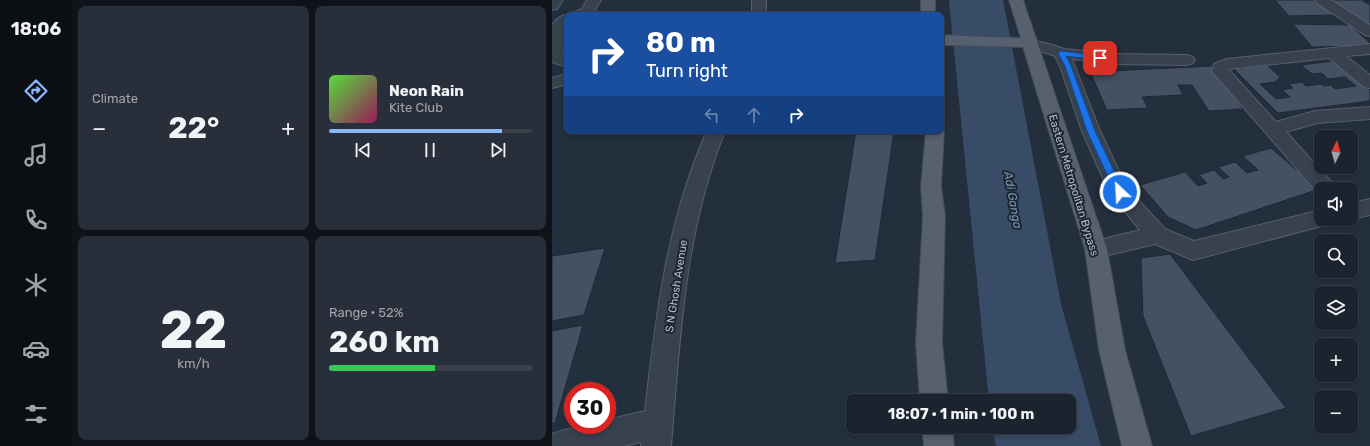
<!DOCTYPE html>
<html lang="en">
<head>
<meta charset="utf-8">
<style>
	:root { --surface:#1b232e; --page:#282f3a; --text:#f1f3f6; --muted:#a0a4aa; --line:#39404a; --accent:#8ab4f8 }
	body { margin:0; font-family:Rubik,sans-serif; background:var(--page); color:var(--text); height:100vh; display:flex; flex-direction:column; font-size:15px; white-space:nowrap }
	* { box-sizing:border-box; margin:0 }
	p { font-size:13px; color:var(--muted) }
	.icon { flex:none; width:22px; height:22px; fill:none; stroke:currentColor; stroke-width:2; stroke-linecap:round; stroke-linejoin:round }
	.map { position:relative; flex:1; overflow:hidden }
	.drawer { display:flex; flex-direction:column; gap:6px; padding:6px; background:#0f1319; width:480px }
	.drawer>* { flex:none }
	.guide { position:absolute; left:12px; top:12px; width:380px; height:122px; border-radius:8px; box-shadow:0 2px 6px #0003,0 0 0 1px var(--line); background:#1a4fa0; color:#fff; overflow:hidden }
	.needle { width:26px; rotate:5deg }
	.controls { position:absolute; left:762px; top:130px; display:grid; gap:8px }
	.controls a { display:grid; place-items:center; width:44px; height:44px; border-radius:8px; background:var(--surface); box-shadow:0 2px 6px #0003,0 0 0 1px var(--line); font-size:20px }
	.speed { position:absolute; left:12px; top:382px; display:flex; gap:8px; font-size:20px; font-weight:700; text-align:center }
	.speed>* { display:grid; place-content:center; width:52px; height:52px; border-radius:50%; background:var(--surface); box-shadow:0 2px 6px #0003,0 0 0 1px var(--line); line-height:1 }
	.speed .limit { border:6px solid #d22; background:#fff; color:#111 }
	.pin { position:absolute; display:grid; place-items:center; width:34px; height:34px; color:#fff; margin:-17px; border-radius:8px; box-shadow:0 2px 6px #0006 }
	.me { position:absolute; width:44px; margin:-22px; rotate:335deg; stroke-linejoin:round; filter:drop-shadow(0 0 3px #0008) }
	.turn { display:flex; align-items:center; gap:14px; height:84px; padding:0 16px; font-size:18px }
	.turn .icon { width:52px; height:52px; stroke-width:2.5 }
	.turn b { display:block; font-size:28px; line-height:34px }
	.lanes { display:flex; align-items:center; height:38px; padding:0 16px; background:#0003; justify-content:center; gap:20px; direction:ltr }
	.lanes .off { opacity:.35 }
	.big { font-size:30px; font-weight:700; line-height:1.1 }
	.drawer .widget { flex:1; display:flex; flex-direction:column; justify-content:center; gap:6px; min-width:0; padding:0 14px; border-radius:8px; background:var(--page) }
	.drawer .dial { align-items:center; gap:0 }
	.dial b { font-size:52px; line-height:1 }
	.song { display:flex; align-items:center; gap:12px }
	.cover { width:48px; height:48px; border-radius:6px; background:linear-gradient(135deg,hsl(110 70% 55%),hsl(330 70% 35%)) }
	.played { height:4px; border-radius:2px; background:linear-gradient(90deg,var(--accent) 85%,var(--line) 85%) }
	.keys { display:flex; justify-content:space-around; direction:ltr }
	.heat { display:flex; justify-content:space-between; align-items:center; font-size:22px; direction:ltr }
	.charge { height:6px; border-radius:3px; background:linear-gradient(90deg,#34c759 52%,var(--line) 0) }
	.drawer .tiles { flex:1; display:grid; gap:6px; grid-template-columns:repeat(2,1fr) }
	.trip { position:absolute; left:294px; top:394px; width:230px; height:40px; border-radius:8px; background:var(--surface); box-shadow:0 2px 6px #0003,0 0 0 1px var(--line); font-weight:700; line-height:40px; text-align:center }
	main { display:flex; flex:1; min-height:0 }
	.menu { display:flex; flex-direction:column; width:72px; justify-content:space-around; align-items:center; background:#0b0e12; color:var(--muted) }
	.menu .icon { width:28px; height:28px }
	.menu .current { color:var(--accent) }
	.menu b { font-size:18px; color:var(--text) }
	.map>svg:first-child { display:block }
	.water { fill:#394c67 }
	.building { fill:#455162; stroke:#1f2835 }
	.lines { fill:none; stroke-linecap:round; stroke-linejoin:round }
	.minor-casing { stroke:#565f6c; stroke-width:2 }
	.major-casing { stroke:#414a57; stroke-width:2 }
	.minor { fill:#38414e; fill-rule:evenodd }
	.major { fill:#56606e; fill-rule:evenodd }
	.route { fill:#1a73e8; stroke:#114b97 }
	.labels { text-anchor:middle; stroke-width:4; stroke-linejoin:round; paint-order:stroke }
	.street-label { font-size:11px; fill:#b4bcc9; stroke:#1d2633 }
	.water-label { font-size:12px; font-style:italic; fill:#7c92b1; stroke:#1d2633 }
</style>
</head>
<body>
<main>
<nav class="menu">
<b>18:06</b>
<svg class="icon current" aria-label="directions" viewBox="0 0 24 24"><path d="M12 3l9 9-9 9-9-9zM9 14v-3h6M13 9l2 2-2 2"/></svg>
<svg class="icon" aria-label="music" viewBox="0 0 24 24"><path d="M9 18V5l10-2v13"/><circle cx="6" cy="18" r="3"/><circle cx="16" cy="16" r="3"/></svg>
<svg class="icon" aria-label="phone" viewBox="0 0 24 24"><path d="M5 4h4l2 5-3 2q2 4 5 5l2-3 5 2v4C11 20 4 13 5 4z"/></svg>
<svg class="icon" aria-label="climate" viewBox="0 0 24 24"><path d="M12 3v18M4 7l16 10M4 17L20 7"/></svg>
<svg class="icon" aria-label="car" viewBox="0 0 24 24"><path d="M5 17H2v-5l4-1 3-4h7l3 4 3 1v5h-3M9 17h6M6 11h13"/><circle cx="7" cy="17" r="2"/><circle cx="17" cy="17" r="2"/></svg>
<svg class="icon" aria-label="filters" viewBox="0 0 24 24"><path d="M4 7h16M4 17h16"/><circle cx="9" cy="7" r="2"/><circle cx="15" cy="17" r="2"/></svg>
</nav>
<section class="drawer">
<div class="tiles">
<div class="widget"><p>Climate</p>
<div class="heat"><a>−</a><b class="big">22°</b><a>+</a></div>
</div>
<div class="widget">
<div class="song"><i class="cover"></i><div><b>Neon Rain</b><p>Kite Club</p></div></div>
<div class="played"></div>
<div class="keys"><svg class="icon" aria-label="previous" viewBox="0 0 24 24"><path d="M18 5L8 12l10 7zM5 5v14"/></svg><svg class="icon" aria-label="pause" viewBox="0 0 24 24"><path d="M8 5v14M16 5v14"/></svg><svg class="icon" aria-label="next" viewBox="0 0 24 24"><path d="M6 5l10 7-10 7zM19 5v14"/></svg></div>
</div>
<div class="widget dial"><b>22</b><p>km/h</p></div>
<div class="widget"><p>Range · 52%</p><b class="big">260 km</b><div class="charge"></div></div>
</div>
</section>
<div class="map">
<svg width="818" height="446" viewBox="0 0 818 446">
	<rect width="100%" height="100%" fill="#242f3e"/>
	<polygon class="water" points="397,0 451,0 509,304 549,446 444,446 440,427 517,427 517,401 437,401"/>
	<g class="building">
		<polygon points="723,0 766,0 782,15 737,16"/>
		<polygon points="778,0 818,0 811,1 818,5 818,26"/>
		<polygon points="741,24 798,25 818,43 818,46 760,47"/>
		<polygon points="782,61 818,90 818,101 726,113 682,69 715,65 728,77 723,82 708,84 724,99 738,97 730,90 741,88 737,84 750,82 754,86 769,84 772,86 779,85 783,89 804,86 793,77 776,79 770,73 760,74 749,65"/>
		<polygon points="660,66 691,109 657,111 640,85 626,85 631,95 590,97 596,108 555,110 538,72"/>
		<polygon points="304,131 342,131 323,260 283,263"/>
		<polygon points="719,148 767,189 644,230 616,217 588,185 633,172 646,186 655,183 647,175 662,170 671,179 677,177 666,167 683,162 695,173 706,170 691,156"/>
		<polygon points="53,248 32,315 0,321 0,256"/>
		<polygon points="618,254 734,408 639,436 591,316 589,258"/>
		<polygon points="31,325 3,423 0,424 0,331"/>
	</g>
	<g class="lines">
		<g class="minor-casing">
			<g id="minor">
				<polygon points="0,0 11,0 5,9 0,10"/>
				<polygon points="35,0 49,0 40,15 21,15 23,12 30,9"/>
				<rect x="200" y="0" width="14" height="15"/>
				<polygon points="763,0 779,0 818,25 818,36 813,35 765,3"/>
				<path d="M15,15V26L10,53L15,56V67L0,62V25C4,19 10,15 16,15Z"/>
				<polygon points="479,40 501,45 512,49 562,54 635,55 641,57 643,60 641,63 635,65 562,64 520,59 548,131 575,188 613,229 642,241 769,210 769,219 779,219 777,224 641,260 603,244 544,258 536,255 533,249 536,243 588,230 557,192 530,131 508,66 503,56 492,52 474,48 471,45 474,42"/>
				<polygon points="818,44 818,54 794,56 818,75 818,88 812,87 777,58 676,69 724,122 763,111 818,107 818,119 765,123 734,132 781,184 784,189 769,189 769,195 767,194 660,71 662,64 675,59"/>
				<polygon points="15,74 15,84 0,88 0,78"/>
				<path d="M155,131H173C132,233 128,338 119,446H89V442L72,446H0V434C18,427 36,425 55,425V420L93,411C104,314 115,221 155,131Z"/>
				<polygon points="818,199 818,215 799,219 799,203"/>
			</g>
		</g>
		<g class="major-casing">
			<g id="major">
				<rect x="369" y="0" width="14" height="15"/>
				<polygon points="457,0 471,0 555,249 573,350 600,446 570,446 547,350 533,249 471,47 389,45 389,35 469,38"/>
				<polygon points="389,127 392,131 389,186 393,216 390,343 396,401 368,401 364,343 371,216 369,186 374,131 389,131"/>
				<polygon points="370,427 400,427 402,446 372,446"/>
			</g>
		</g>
		<use href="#minor" class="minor"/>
		<use href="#major" class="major"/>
	</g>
	<polygon class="route" points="509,51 548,56 552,58 548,60 514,56 519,66 543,131 572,192 571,194 568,195 563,192 535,131 513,66 506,53"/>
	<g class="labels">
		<g class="street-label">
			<text transform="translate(522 185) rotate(73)" y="4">Eastern Metropolitan Bypass</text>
			<text transform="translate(124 286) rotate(-81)" y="4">S N Ghosh Avenue</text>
		</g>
		<g class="water-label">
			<text transform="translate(461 200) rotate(80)" y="4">Adi Ganga</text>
		</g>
	</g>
</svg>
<div class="controls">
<a><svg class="needle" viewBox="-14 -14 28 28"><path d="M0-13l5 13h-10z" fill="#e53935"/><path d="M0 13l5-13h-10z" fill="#a0a4aa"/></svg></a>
<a><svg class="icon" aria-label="sound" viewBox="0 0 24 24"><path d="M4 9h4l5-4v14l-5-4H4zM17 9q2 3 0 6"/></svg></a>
<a><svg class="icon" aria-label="search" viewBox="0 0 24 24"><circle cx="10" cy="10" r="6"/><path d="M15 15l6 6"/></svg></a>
<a><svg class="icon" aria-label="layers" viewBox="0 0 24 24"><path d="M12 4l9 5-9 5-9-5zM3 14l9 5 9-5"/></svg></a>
<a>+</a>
<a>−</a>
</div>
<div class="speed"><div class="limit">30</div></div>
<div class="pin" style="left:548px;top:58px;background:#d93025"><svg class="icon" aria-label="arrive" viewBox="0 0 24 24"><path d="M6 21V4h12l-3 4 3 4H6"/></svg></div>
<svg class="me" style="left:568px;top:192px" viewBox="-20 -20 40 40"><circle r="17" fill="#1a73e8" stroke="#fff" stroke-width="3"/><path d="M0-11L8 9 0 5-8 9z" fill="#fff"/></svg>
<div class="trip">18:07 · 1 min · 100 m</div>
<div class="guide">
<div class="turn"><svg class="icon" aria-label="right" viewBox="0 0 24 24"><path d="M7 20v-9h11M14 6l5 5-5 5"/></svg><div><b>80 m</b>Turn right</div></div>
<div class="lanes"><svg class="icon off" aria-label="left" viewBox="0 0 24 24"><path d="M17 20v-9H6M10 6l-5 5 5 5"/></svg><svg class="icon off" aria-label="ahead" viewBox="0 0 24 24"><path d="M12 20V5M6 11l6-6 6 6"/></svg><svg class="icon" aria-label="right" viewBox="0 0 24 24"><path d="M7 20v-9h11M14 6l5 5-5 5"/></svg></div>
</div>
</div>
</main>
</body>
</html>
